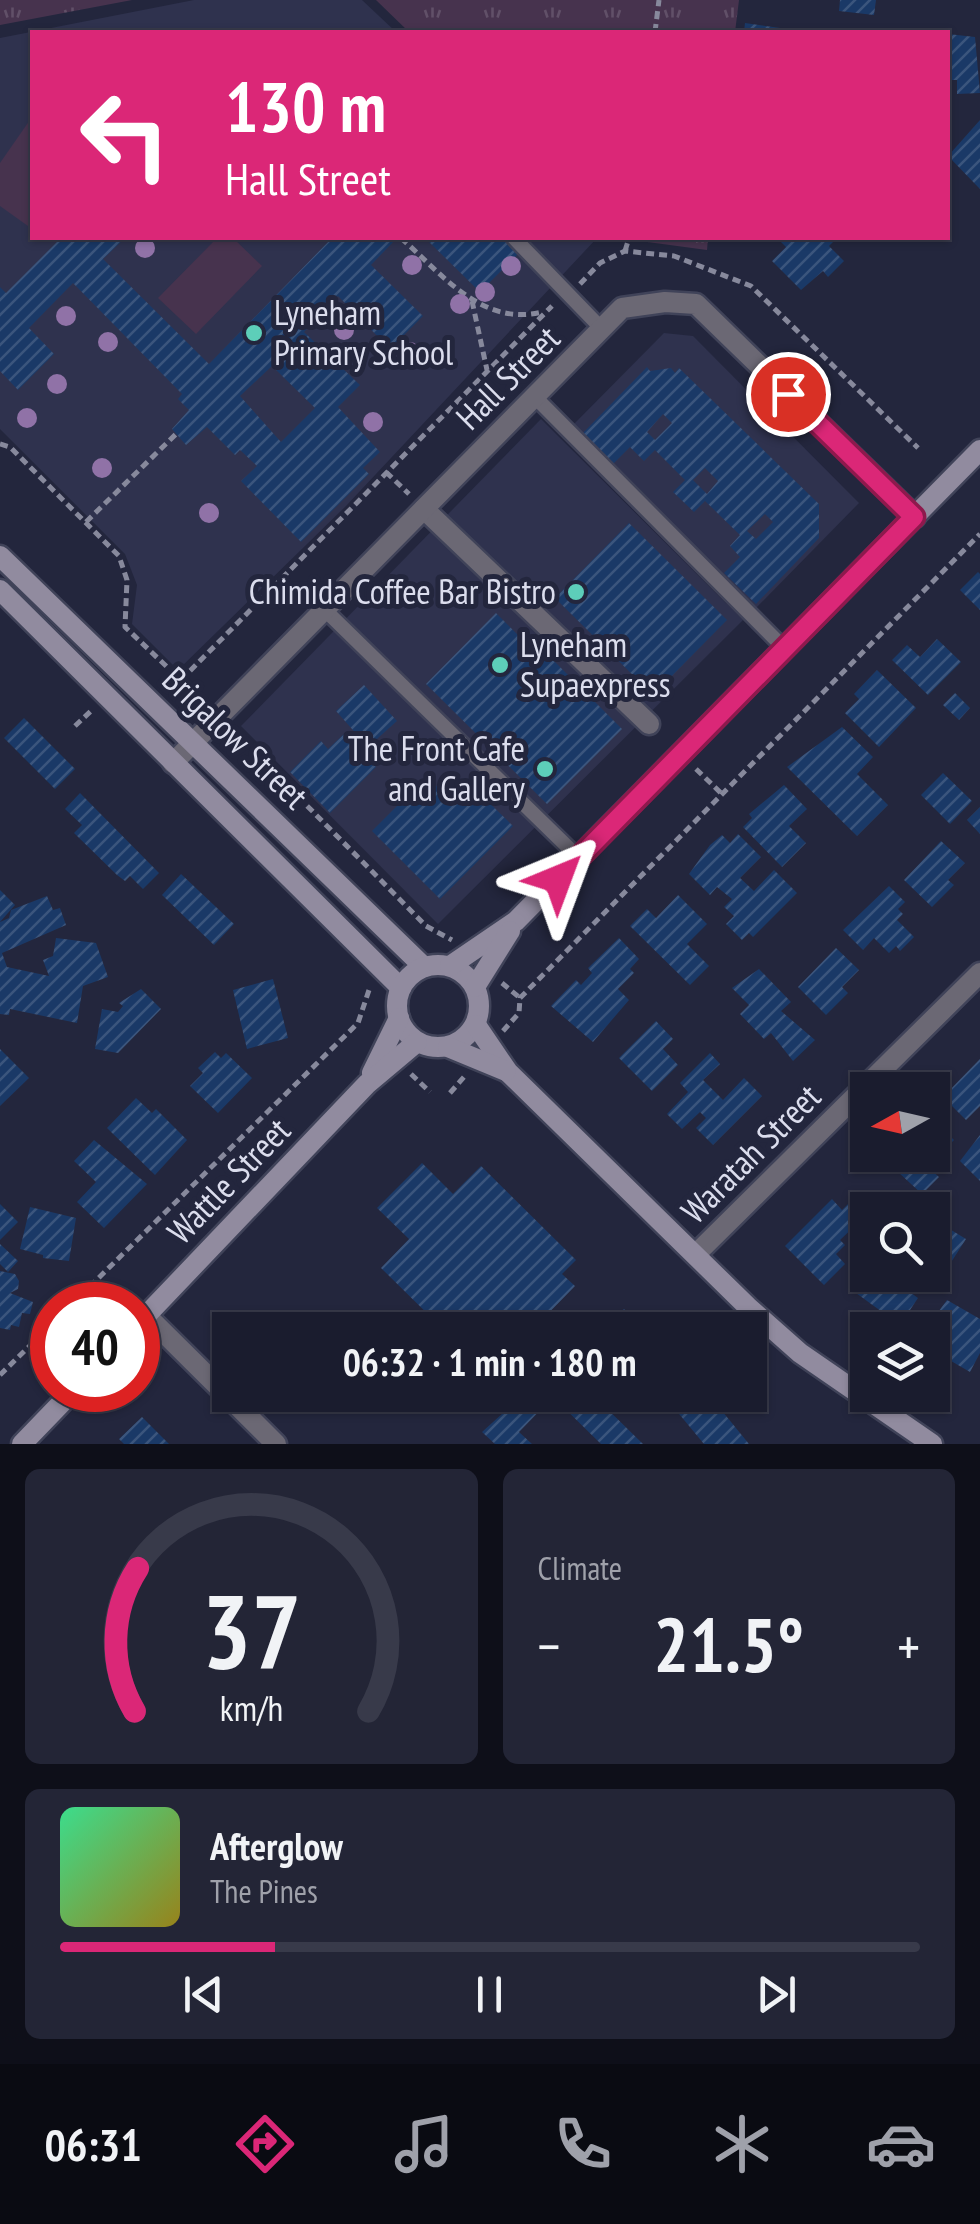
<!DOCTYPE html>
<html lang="en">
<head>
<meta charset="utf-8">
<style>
	:root { --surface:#1a1c2e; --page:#232536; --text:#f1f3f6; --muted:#9fa1aa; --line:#383a4a; --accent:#db2777 }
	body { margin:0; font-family:"PT Sans Narrow",sans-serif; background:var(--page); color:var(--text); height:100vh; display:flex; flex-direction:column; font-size:38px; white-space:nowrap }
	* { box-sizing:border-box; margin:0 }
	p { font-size:32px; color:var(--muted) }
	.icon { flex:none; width:55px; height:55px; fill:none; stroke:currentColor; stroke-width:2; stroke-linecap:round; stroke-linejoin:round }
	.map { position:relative; height:1444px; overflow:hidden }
	.details { display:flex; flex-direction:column; gap:25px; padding:25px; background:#0e0f19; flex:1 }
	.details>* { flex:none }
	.guide { position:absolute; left:30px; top:30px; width:920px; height:210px; border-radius:0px; box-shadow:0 2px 8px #0004,0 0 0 2px var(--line); background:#db2777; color:#fff; overflow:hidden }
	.needle { width:65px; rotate:262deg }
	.fabs { position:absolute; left:850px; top:1072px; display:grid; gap:20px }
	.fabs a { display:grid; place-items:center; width:100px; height:100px; border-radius:0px; background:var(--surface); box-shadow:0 2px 8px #0004,0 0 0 2px var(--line); font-size:50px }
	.speed { position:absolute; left:30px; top:1282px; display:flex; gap:20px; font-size:50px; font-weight:700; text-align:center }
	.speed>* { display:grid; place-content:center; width:130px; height:130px; border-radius:50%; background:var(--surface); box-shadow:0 2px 8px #0004,0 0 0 2px var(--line); line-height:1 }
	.speed .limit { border:15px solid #d22; background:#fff; color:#111 }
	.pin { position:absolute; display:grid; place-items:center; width:85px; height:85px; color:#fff; margin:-42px; border:5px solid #fff; border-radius:50%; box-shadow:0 2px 10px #0007 }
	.me { position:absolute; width:110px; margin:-55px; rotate:44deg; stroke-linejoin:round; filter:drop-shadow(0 0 8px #0008) }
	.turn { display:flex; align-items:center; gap:35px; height:210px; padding:0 30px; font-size:45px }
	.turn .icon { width:130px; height:130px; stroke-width:2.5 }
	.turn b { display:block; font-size:70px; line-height:85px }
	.big { font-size:75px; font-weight:800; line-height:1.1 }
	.details .widget { flex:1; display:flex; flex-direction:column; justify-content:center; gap:15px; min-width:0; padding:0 35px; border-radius:15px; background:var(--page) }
	.details .dial { align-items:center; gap:0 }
	.dial svg { height:260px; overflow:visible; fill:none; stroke:var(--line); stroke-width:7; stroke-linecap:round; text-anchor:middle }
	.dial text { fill:var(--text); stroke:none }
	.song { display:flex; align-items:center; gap:30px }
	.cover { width:120px; height:120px; border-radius:15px; background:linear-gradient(135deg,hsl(150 70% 55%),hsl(50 70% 35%)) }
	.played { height:10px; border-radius:5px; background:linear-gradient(90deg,var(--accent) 25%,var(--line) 25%) }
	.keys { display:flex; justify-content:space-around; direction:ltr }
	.heat { display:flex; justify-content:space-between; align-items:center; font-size:55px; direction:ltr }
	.details .tiles { flex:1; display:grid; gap:25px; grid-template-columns:1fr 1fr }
	.widget:last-child { grid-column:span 2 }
	.trip { position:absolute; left:212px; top:1312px; width:555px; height:100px; border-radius:0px; background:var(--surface); box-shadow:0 2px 8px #0004,0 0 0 2px var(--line); font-weight:800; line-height:100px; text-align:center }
	.menu { display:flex; height:160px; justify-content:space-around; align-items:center; background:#0a0b12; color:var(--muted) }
	.menu .icon { width:70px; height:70px }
	.menu .current { color:var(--accent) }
	.menu b { font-size:45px; color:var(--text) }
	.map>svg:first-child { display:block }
	.built { fill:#2f324e }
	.park { fill:url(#park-tufts) }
	.pitch { fill:#47334e }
	.building { fill:url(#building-hatch); fill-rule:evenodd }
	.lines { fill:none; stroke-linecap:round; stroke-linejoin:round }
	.lane-casing { stroke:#404359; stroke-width:19 }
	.street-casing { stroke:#404359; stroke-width:25 }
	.secondary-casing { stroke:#404359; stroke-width:25 }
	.path { stroke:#87899c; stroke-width:5; stroke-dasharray:8 5; stroke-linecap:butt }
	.lane { stroke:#6b6874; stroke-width:14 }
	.street { stroke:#6b6874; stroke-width:20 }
	.secondary { stroke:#918b9f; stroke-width:20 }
	.tree { fill:#9072a7 }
	.route-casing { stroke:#8e194d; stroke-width:25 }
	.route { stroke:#db2777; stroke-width:18 }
	.poi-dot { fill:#5dceb9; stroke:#23263d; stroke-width:4 }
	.labels { text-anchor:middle; stroke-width:10; stroke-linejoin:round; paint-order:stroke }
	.poi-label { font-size:35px; fill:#dbdded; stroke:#23263d; text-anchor:start }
	.street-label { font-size:35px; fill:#dbdded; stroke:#23263d }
</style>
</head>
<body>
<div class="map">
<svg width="980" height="1444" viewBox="0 0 980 1444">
	<defs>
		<pattern id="park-tufts" width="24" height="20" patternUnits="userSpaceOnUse" patternTransform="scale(2.5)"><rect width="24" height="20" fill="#47334e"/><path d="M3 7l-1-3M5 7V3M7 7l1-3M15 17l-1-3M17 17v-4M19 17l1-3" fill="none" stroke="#615068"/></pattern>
		<pattern id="building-hatch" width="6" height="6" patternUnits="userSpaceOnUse" patternTransform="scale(2.5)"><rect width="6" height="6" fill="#1a3967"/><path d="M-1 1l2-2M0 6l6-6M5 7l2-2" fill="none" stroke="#3b557d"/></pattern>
	</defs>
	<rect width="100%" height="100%" fill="#23263d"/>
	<g class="built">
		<polygon points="194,0 362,0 396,32 32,32 32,238 597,238 346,506 178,670 132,624 137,585 125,554 0,429 0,38"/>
		<polygon points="664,333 693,336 859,503 756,608 571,427"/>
		<polygon points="541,419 743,620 438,924 241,726"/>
	</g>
	<g class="park">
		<polygon points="0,0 132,0 0,25"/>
		<polygon points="376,0 739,0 735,32 409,32"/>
		<polygon points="618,238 708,238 707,250"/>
	</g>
	<g class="pitch">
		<polygon points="32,117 32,219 28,226 0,206 0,163"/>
		<polygon points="217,238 233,238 262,266 196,334 158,298"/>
	</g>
	<g class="building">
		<polygon points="840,0 876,0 874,15 839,11"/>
		<polygon points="745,23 780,28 779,32 744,32"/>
		<polygon points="948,34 975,37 980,93 957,94 957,80 948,80"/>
		<polygon points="980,120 980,189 948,156"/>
		<path d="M61,238H125L103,259L209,364L332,238H397L371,265L423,316L390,349L338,296L304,332L360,385L338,407L380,452L363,468L369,474L301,542L241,481L257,466L240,450L235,455L207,427L186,445L172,429L189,410L178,399L182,394L73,283L29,328L54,354L18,390L0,371V287L6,293ZM272,366L315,408L281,442L240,396Z"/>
		<polygon points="425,238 503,238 519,253 480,292"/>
		<polygon points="792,238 837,238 829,246 844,261 828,277 823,271 801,290 772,261 786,247 778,239"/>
		<path d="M647,367L650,371L671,368L675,373L679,368L819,504V538L756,604L724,573L740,557L730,546L740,535L705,501L694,512L673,492L685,480L655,450L644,461L630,447L613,464L582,434ZM663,414L672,423L655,440L647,432ZM705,468L718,481L707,494L693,480ZM765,514L773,522L756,539L747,531Z"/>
		<polygon points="629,523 727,620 653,695 555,598"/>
		<polygon points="978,572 980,574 980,610 960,590"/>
		<polygon points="496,613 520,637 525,632 622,729 547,804 426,684"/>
		<polygon points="937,639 961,662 928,695 892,660 907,645 920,657"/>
		<polygon points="877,670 916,708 879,747 845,713 859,699 854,694"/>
		<polygon points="364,685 397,721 368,747 336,711"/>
		<polygon points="955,693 970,708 959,720 943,705"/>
		<polygon points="24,718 75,769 55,789 4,738"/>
		<polygon points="842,727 873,757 857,774 888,805 857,836 787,767"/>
		<polygon points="344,734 376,767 330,813 290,772 321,741 328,749"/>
		<polygon points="943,773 972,801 950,824 921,795"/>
		<polygon points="427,776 446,796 464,778 513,826 440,899 372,831"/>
		<polygon points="784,785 807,809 789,826 806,843 782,867 743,827 752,818 749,814"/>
		<polygon points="80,793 159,873 143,889 130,876 125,881 117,875 74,833 82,825 65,809"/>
		<polygon points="980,807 980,834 967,820"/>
		<polygon points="738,834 761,857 740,878 754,891 774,870 797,893 753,937 749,933 742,940 726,924 734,916 724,907 732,899 717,887 710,895 689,874 710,845 722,835 730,843"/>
		<polygon points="941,841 965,863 948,880 954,885 932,907 904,880"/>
		<polygon points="181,874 234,924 214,945 162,895"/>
		<polygon points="889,886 905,902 898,909 903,914 897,920 914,937 900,951 896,946 889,953 874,938 863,950 843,930"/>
		<polygon points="0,890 15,905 0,922"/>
		<polygon points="678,895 707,924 687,944 709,966 690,985 630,926 647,909 656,918"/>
		<polygon points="47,896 53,910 60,908 66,925 2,953 7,967 49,976 43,960 53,956 56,938 96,943 108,977 83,986 77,1023 10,1009 9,1015 0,1014 0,922 9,918 11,910"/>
		<polygon points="619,938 639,959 630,969 634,973 618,989 629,1000 593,1042 551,1006 576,980 581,985 592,973 588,968"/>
		<polygon points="836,948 859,970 842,987 848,993 826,1015 798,987"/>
		<polygon points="759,969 791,1002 781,1011 815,1040 793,1061 771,1033 764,1039 740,1014 749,1005 732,988"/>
		<polygon points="273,979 288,1038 247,1049 233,990"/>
		<polygon points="141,989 161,1009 118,1053 95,1049 102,1009 118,1012 123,1006 119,1003"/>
		<polygon points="656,1021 673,1039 663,1049 678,1065 652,1091 619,1058"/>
		<polygon points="0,1049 29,1078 0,1106"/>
		<polygon points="215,1052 221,1058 226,1053 252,1078 218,1113 190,1086 203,1073 198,1068"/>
		<polygon points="710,1053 720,1064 703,1080 723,1100 744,1078 762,1096 713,1145 696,1128 706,1118 700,1112 682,1129 667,1114 688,1092 680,1083"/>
		<polygon points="980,1059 980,1106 966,1120 943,1097"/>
		<polygon points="136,1098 152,1113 156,1109 187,1140 155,1175 107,1128"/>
		<polygon points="939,1125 954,1140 928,1167 939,1177 922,1194 886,1161 893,1155 932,1155 932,1132"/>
		<polygon points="980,1135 980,1181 960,1161"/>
		<polygon points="94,1140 147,1184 104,1228 77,1202 96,1182 74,1161"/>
		<polygon points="422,1163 453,1194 481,1166 576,1260 562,1274 575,1286 532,1330 444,1330 381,1268 409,1239 377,1208"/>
		<polygon points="832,1199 842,1210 849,1203 863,1218 840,1240 845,1245 836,1254 845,1264 824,1285 785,1246"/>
		<polygon points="0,1204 18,1222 0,1240"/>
		<polygon points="30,1207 76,1218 69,1261 43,1258 43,1255 20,1249"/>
		<polygon points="943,1225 966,1239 932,1292 922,1285 932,1275 932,1236"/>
		<polygon points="0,1244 18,1261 8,1272 0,1264"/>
		<polygon points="0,1271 15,1274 19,1281 18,1289 10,1293 33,1302 30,1314 22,1313 19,1327 11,1325 10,1330 0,1328"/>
		<polygon points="869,1275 911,1275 903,1287 918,1298 900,1325 856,1293"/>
		<polygon points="947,1300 980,1319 980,1353 970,1372 932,1350 932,1330 925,1330"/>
		<polygon points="624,1309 641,1330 598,1330"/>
		<polygon points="523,1395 593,1395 643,1444 601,1444 553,1397 519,1432 532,1444 495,1444 482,1432"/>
		<polygon points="680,1395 709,1395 749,1444 704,1444 670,1403"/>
		<polygon points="142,1417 169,1444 124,1444 119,1439"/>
	</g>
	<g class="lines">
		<g class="lane-casing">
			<g id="lane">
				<polyline points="514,238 602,329"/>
				<polyline points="535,397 785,649"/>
				<polyline points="325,610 579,858"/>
			</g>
		</g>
		<g class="street-casing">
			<g id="street">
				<polyline points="424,509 649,724"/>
				<polyline points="173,763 622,308 665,302 696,304 915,517"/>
				<polyline points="696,1254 980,973"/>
				<polyline points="146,1315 276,1444"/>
			</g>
		</g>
		<g class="secondary-casing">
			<g id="secondary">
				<polyline points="0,556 424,967"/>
				<polyline points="0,590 401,988"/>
				<circle cx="438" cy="1006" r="41"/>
				<polyline points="450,966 516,921 980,450"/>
				<polyline points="475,987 510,931"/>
				<polyline points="476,1025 508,1072 748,1307 800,1353 932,1444"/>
				<polyline points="448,1047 506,1071"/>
				<polyline points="372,1073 399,1018"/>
				<polyline points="138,1324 367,1084 417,1042"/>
				<polyline points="22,1444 74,1390"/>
			</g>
		</g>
		<g class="path">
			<polyline points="655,32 659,0"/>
			<path d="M401,238C442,274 482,327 542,312"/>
			<polyline points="625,251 629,238"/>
			<polyline points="580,284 600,263 625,251 674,256 751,286 918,448"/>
			<polyline points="472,301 487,370"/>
			<polyline points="0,444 10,447 119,556 127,580 125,627 205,703"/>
			<polyline points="386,472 409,494"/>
			<polyline points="86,522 176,434"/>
			<polyline points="181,680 552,306"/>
			<polyline points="75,726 92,710"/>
			<polyline points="234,732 426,926 452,940"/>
			<polyline points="696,769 723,795"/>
			<polyline points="502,983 520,998"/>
			<polyline points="503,1031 519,1013 520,998 980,534"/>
			<polyline points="411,1074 430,1092"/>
			<polyline points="450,1093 464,1077"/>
			<polyline points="71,1305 358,1023 370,987"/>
			<polyline points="0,1375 52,1324"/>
		</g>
		<use href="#lane" class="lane"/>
		<use href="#street" class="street"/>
		<use href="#secondary" class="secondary"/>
	</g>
	<g class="tree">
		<circle cx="145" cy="248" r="10"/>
		<circle cx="412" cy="265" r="10"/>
		<circle cx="511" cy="266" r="10"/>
		<circle cx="485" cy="292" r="10"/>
		<circle cx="460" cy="304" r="10"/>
		<circle cx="66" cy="316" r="10"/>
		<circle cx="344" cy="330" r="10"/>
		<circle cx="108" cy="342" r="10"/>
		<circle cx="410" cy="352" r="10"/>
		<circle cx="57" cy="384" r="10"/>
		<circle cx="27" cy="418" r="10"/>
		<circle cx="373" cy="422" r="10"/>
		<circle cx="102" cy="468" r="10"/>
		<circle cx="209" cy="513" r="10"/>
	</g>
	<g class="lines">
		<g class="route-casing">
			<polyline id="route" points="558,879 914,517 788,394"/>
		</g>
		<use href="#route" class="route"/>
	</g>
	<g class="poi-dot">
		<circle cx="254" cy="333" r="10"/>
		<circle cx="576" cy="592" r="10"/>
		<circle cx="500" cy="665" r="10"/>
		<circle cx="545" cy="769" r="10"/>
	</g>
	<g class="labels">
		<g class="poi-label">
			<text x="274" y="325">Lyneham<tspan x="274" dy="40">Primary School</tspan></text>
			<text x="556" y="604" text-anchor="end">Chimida Coffee Bar Bistro</text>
			<text x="520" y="657">Lyneham<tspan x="520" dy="40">Supaexpress</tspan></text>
			<text x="525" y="761" text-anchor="end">The Front Cafe<tspan x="525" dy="40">and Gallery</tspan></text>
		</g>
		<g class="street-label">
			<text transform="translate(508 378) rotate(-45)" y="12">Hall Street</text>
			<text transform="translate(235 738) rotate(44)" y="12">Brigalow Street</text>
			<text transform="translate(751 1154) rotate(-45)" y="12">Waratah Street</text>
			<text transform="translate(229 1181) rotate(-46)" y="12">Wattle Street</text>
		</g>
	</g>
</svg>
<div class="fabs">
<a><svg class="needle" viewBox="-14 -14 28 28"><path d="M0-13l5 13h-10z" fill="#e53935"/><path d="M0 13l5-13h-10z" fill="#9fa1aa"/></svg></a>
<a><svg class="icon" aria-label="search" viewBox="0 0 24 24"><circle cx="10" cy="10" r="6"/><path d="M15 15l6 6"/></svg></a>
<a><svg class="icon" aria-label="layers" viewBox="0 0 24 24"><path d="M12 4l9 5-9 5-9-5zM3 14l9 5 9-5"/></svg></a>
</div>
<div class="speed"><div class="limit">40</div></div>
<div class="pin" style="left:788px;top:394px;background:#d93025"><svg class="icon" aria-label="arrive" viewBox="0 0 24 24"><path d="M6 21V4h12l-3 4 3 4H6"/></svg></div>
<svg class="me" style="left:558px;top:879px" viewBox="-20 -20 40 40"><path d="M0-17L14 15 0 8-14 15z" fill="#db2777" stroke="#fff" stroke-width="4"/></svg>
<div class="trip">06:32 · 1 min · 180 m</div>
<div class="guide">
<div class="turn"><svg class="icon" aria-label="left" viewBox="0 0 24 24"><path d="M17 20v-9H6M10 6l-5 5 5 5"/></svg><div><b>130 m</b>Hall Street</div></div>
</div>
</div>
<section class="details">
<div class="tiles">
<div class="widget dial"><svg viewBox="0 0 100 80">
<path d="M14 69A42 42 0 1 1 86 69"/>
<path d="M14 69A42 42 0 0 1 15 25" stroke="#db2777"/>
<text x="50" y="56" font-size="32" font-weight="700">37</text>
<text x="50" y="72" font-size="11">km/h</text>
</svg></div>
<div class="widget"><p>Climate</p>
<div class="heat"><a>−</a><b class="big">21.5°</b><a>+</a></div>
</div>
<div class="widget">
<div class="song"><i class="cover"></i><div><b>Afterglow</b><p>The Pines</p></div></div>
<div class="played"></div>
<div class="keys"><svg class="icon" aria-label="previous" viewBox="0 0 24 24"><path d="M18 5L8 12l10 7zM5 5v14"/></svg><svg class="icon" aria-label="pause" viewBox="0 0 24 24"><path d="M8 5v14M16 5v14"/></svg><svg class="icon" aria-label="next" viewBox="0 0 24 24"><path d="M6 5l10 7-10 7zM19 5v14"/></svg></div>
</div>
</div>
</section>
<nav class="menu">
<b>06:31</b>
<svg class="icon current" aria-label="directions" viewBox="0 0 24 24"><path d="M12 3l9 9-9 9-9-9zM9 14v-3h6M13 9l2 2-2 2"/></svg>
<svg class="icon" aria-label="music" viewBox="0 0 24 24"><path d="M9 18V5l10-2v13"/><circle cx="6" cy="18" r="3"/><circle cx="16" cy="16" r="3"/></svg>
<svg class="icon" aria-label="phone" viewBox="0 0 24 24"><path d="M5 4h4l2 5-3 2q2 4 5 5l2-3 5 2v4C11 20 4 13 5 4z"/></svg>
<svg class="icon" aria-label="climate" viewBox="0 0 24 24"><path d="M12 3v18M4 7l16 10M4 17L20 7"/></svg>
<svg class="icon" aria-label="car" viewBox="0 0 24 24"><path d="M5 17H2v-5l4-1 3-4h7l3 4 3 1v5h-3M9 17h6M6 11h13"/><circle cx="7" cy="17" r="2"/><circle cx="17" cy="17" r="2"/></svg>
</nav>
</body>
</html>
